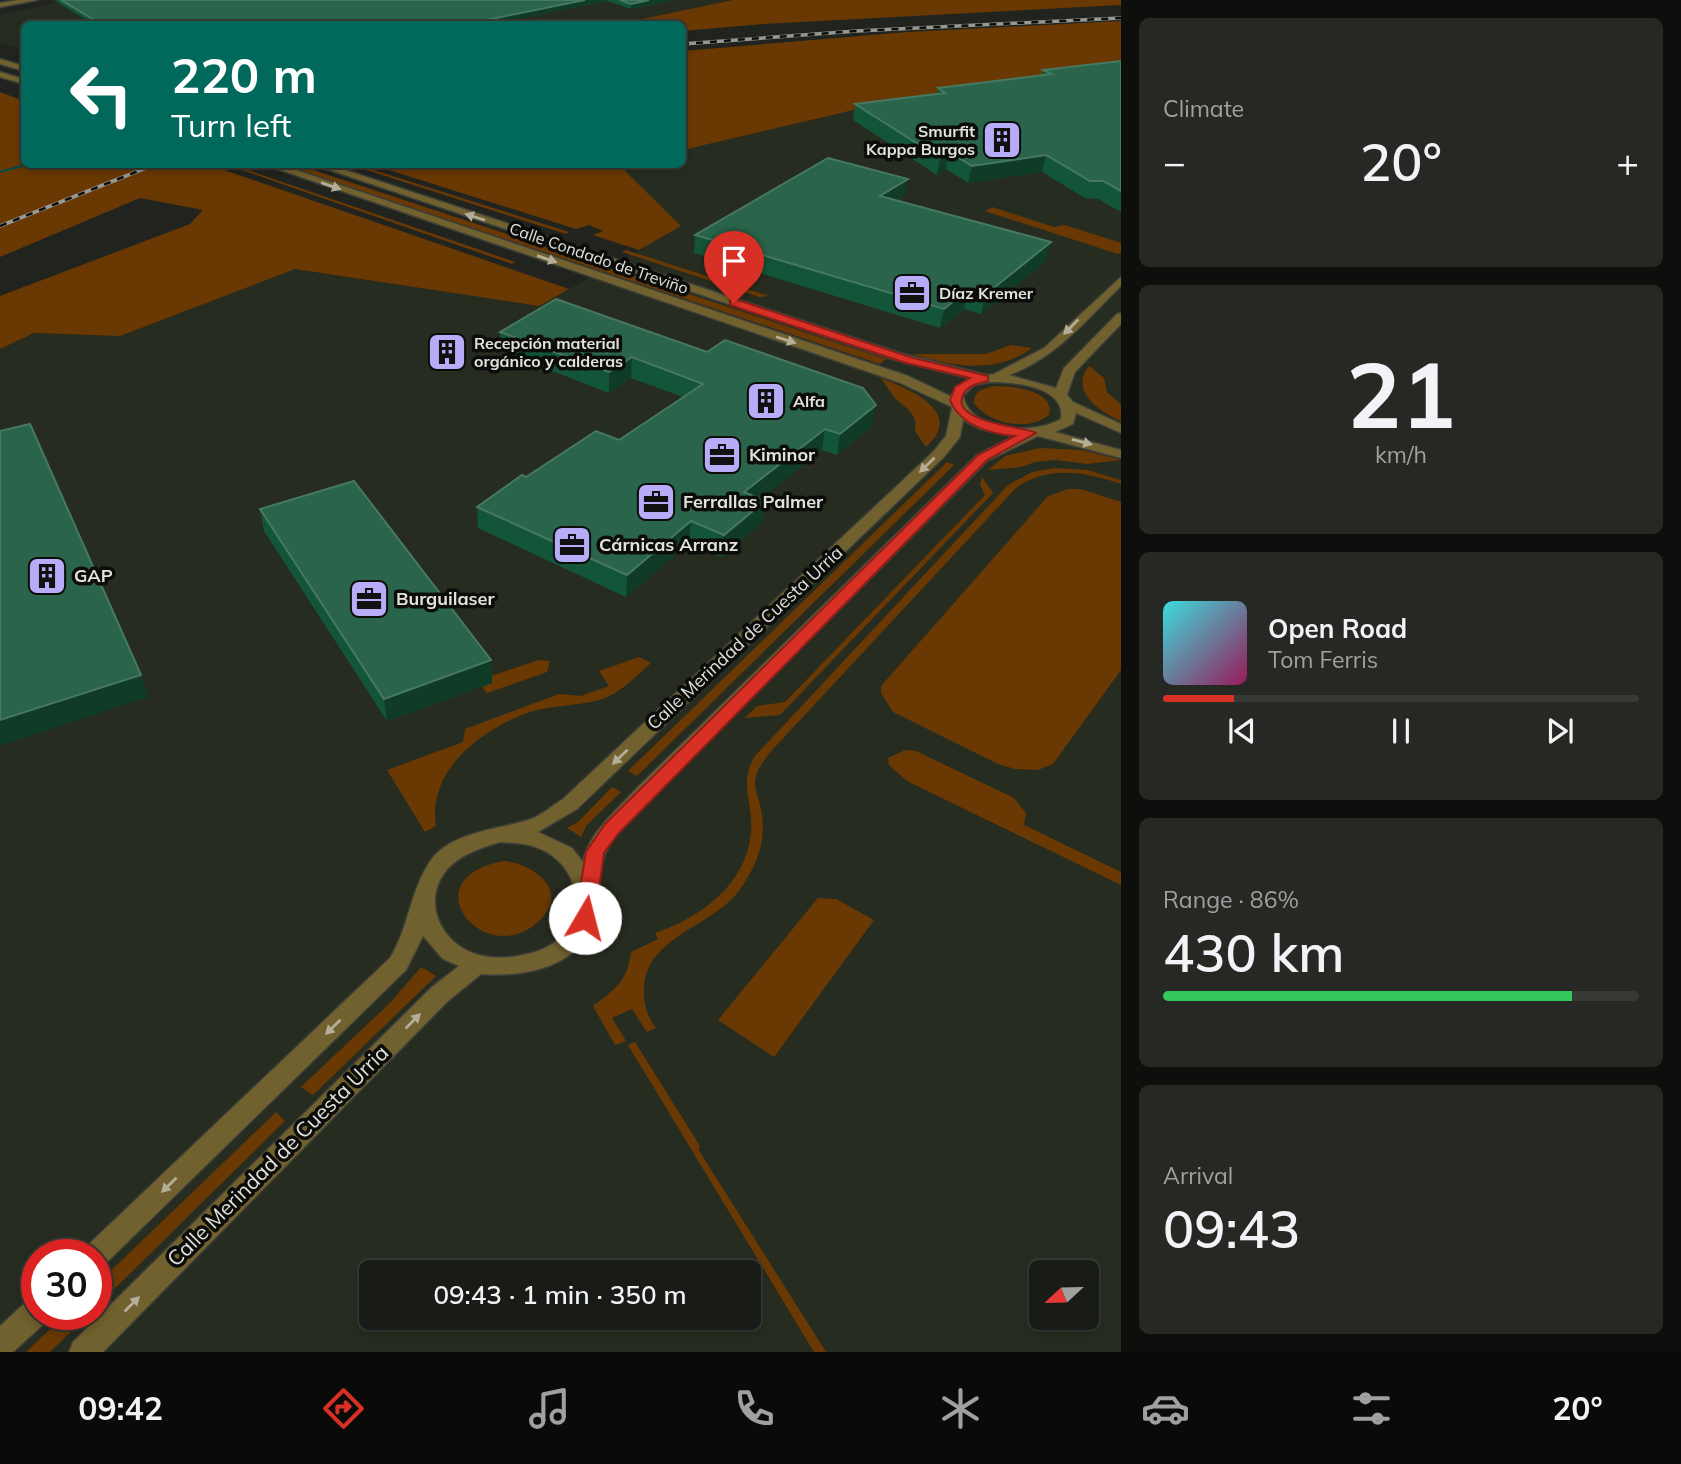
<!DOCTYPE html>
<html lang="en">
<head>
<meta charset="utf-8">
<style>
	:root { --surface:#191b16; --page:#262823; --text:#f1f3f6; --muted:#9fa1a1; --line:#373935; --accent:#d93025 }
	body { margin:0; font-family:Mulish,sans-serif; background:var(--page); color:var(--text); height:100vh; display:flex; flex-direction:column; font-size:26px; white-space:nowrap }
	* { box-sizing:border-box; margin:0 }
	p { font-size:23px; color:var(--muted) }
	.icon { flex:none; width:38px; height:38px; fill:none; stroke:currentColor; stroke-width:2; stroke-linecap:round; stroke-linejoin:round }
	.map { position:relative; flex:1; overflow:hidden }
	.panel { display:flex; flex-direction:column; gap:18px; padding:18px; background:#0e0f0c; width:560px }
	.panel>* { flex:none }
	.hud { position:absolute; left:21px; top:21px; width:665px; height:147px; border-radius:10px; box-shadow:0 4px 10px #0003,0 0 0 2px var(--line); background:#00695c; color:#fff; overflow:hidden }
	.needle { width:46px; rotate:248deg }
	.buttons { position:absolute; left:1029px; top:1260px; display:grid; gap:14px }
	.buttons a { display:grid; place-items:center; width:70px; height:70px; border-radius:10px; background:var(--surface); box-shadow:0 4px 10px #0003,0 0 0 2px var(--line); font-size:35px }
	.speed { position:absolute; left:21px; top:1239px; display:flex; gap:14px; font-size:35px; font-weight:700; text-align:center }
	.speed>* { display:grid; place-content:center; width:91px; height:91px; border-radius:50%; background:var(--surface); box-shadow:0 4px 10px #0003,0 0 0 2px var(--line); line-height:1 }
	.speed .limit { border:10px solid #d22; background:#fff; color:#111 }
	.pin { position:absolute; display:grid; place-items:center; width:60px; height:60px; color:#fff; margin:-72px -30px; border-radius:50% 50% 50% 0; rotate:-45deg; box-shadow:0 0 7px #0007 }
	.pin .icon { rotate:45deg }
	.me { position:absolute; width:77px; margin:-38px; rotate:8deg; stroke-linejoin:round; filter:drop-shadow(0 0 5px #0008) }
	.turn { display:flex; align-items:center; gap:24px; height:147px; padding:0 35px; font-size:32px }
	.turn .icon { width:91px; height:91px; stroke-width:2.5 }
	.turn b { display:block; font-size:49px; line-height:60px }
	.big { font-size:52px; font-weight:600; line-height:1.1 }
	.panel .widget { flex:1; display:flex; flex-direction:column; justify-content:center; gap:10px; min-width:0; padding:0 24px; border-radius:10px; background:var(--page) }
	.panel .dial { align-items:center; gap:0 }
	.dial b { font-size:91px; line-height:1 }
	.song { display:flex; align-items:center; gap:21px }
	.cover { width:84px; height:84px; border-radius:10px; background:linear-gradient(135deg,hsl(180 70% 55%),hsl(330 70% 35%)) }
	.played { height:7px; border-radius:4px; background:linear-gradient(90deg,var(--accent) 15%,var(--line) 15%) }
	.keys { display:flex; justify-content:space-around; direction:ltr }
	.heat { display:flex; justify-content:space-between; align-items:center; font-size:38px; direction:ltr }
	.charge { height:10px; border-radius:5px; background:linear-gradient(90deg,#34c759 86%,var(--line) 0) }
	.trip { position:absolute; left:359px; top:1260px; width:402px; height:70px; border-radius:10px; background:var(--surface); box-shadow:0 4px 10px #0003,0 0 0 2px var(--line); font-weight:600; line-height:70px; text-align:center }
	.menu { display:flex; height:112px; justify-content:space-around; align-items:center; background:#0a0b09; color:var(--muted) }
	.menu .icon { width:49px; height:49px }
	.menu .selected { color:var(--accent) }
	.menu b { font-size:32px; color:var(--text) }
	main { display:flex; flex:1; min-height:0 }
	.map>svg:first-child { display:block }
	.built { fill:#272c20; fill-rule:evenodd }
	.green { fill:#6a3903 }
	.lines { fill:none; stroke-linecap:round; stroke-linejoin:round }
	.stream { fill:#044846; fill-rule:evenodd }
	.street-casing { stroke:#3c3f39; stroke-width:3 }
	.street { fill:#71612e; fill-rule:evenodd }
	.rail-casing { stroke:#979994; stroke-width:3.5 }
	.rail { stroke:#0c0d0a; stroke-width:2.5; stroke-dasharray:7; stroke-linecap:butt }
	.wall { fill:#135539 }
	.shaded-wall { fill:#103b27 }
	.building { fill:#2a644b; stroke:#467862; stroke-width:2 }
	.oneway { fill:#b4ae98 }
	.route { fill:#d93025; stroke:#8d1f18; stroke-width:2 }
	.labels { text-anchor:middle; stroke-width:7; stroke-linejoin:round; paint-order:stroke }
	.far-poi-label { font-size:16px; font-weight:bold; fill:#e1e2de; stroke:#0c0d0a; text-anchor:start }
	.far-street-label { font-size:16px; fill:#e1e2de; stroke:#0c0d0a }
	.poi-label { font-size:18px; font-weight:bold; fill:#e1e2de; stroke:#0c0d0a; text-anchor:start }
	.street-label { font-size:18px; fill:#e1e2de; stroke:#0c0d0a }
	.near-street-label { font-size:21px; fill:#e1e2de; stroke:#0c0d0a }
</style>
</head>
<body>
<main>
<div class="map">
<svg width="1121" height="1352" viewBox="0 0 1121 1352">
	<rect width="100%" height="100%" fill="#21241e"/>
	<g class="built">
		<polygon points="71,0 733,0 618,24 24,24 24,50 0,42 0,15"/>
		<path d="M1121,68V1352H0V349L34,333L120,336L295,269L539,306L680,227L620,166L682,164L683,150L892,101ZM37,1255H96V1314H37ZM371,1272H749V1318H371ZM1041,1272H1087V1318H1041Z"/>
	</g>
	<g class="green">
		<polygon points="733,0 1121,0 1121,5 763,24 683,31 682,24 618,24"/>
		<polygon points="1121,21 1121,68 892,101 683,150 683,51 908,32"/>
		<polygon points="0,92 24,101 24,164 222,165 224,170 569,289 539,306 295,269 120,336 34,333 0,349 0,296 190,224 203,210 140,198 0,257"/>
		<polygon points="284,165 298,165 886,359 880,364"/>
		<polygon points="351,165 358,165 569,232 566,234"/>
		<polygon points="373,165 625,165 620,166 681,226 639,250 593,235 603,231 589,225 576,229"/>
		<polygon points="239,167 515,262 512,264 236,168"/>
		<polygon points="992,207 1054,227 1065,225 1121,243 1121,252 1118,254 985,211"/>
		<polygon points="626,250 769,296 760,297 622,252"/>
		<path d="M1011,345L1032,348C998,374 951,367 913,354H986Z"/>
		<path d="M1089,366L1104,378L1107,392L1121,405V421C1100,412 1069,391 1089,366Z"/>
		<path d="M881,378C909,389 966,412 926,447L915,431C919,414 905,408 895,398C890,392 885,384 881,378Z"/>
		<path d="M995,386C1011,386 1056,390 1049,415C1028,432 989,424 974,403C974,390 985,388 995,386Z"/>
		<polygon points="1040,448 1082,450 1121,460 1087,464 1056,460 1035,462 1021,467 988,470 1005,456"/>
		<polygon points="947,462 954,465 637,776 628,771"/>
		<path d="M1055,468L1087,470L1121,480V484C1086,472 1048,465 1016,488L774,748C740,787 762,787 763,827C763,851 752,873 738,892C711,927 646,937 644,988C643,1003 647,1016 656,1028L647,1032L632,1009L612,1018L626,1041L615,1045L593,1006C615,990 628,980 631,952L658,939L655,933C705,916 755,878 751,818C749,794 741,778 755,756L1008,485L1032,472Z"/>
		<polygon points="982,477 993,493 780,715 745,718 757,706 785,702 985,495 980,484"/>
		<polygon points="1068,489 1081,489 1121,502 1121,670 1053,764 1038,770 1015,769 998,764 893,712 881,693 881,686 1048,496"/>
		<path d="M639,657L651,663C635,677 620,694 599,700C577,706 552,705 530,712C483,728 427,769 436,826L425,832L387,770L463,742L465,729L559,694L581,696L609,686L599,671Z"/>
		<polygon points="539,660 550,661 547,672 487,693 482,687 492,683 488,677"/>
		<polygon points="905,750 916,751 1014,798 1026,813 1024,825 1121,872 1121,885 907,781 889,765 888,758"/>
		<polygon points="612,787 621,792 586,826 581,837 567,828 578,822"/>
		<path d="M504,861C534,864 571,891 539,921C485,972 408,878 504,861Z"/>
		<polygon points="818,898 836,899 874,920 774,1057 718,1020"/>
		<polygon points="421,967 436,976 313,1095 301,1087 391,1002"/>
		<polygon points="635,1042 700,1146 698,1149 826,1352 814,1352 628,1045"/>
		<polygon points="276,1112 285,1121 96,1307 96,1285"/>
		<polygon points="66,1314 89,1314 50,1352 26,1352"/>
	</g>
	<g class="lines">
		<polygon class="stream" points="24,164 34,164 0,173 0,171"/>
		<g class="street-casing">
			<g id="street">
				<polygon points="19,0 37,0 0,7 0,3"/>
				<polygon points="0,59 24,66 24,71 0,64"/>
				<polygon points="0,72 24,79 24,84 0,77"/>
				<path d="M263,164H278L908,376L950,396L969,378L895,360L312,164H327L903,354L987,375L994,374L1044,348L1121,277V286C1086,320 1056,358 1009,375L1056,388L1064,368L1117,314L1121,313V324L1075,372L1067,395L1073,402L1121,424V433L1076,413L1073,424L1055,432L1121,450V458L1038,436L987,461L651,798C636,815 615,832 606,852C596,873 602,900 594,921C578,969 523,977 481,974L448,1001L103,1352H69L73,1342L432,987L459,966L443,959L423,936L406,970L105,1264L96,1268V1255H83L87,1246L390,958C409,927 409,895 429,863C449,831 499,830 531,819C542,815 553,805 563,799L933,452L946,436L952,407L898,382ZM990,382C1014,382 1066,386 1061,419C1033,435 972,433 963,396L974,385ZM963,420L980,429L1014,436L977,455L637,788C618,809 588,833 583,862L572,848L538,832L577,809L943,458L960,437ZM500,842C511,843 522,843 532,846C569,856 588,897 567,930C558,943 542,951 527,954C512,958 494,959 479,955C443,946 421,904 445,872C458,855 481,848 500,842Z"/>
				<polygon points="37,1297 37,1314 49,1314 47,1321 13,1352 0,1352 0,1326 27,1301"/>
			</g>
		</g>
		<use href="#street" class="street"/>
		<g class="rail-casing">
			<g id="rail">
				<polyline points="682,44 857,31 1121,18"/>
				<polyline points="0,226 156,164"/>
			</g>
		</g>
		<use href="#rail" class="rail"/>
	</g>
	<g class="wall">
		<polygon points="54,0 675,0 631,9 607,1 493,24 93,24"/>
		<polygon points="1121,61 1121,212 1098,199 1085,198 1042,172 968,183 946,169 937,175 853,120 855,104 937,94 938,88 1042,75 1043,70"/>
		<polygon points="904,196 897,201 1046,261 981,314 964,309 940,328 694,253 695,235"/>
		<polygon points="556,299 872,426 837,455 822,450 760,499 765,501 763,522 721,557 689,543 626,597 478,528 477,507 526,477 619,440 683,397 631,378 609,393 501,351 500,332"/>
		<polygon points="260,509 491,660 492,683 387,721 264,531"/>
	</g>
	<g class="shaded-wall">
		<polygon points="585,0 607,0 607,1 493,24 466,24"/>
		<polygon points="649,0 675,0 631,9 631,4"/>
		<polygon points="949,152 946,169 937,175 940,158"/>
		<polygon points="1046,155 1042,172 968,183 972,166"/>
		<polygon points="908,179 904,196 877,214 880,196"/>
		<polygon points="1051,242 1046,261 981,314 985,295"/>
		<polygon points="968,290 964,309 940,328 944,309"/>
		<polygon points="632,357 631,378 609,393 609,372"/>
		<polygon points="876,405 872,426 837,455 840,434"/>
		<polygon points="825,429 822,450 742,513 744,492"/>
		<polygon points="765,501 763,522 721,557 724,535"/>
		<polygon points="691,521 689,543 626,597 627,575"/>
		<polygon points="491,660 492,683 387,721 384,699"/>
		<polygon points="141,675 148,697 0,746 0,720"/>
	</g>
	<g class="building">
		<polygon points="61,0 585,0 466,24 101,24"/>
		<polygon points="620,0 649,0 631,4"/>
		<polygon points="1121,61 1121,191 1103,181 1090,181 1046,155 972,166 949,152 940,158 855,104 945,93 938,88 1052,74 1043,70"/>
		<polygon points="828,158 908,179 880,196 1051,242 985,295 968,290 944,309 695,235"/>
		<polygon points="556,299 707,352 725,340 863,388 876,405 840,434 825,429 744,492 765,501 724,535 691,521 627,575 477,507 522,475 526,477 596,431 619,440 703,384 632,357 609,372 500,332"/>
		<polygon points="30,424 141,675 0,720 0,431"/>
		<polygon points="354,481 491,660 384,699 260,509"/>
	</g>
	<defs><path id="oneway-solid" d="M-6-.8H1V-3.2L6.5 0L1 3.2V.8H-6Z" transform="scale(1.75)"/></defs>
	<g class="oneway">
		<use href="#oneway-solid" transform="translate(331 186) rotate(19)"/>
		<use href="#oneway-solid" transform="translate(475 217) rotate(-162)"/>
		<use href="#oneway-solid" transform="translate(547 259) rotate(19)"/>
		<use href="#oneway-solid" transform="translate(1071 327) rotate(135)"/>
		<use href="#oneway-solid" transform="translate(786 340) rotate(18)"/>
		<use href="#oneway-solid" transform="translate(1082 442) rotate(14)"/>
		<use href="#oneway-solid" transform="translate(927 465) rotate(136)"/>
		<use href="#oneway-solid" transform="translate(620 757) rotate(136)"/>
		<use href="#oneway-solid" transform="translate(413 1021) rotate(-45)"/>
		<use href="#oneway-solid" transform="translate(333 1027) rotate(136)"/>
		<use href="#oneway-solid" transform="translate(169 1185) rotate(136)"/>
		<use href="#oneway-solid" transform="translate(132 1304) rotate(-45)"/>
	</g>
	<path class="route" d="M730,300H738L913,358L988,376V381C980,383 969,385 964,393C946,423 1028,427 1036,433L987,460L618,834L604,853L595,918L592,924L585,926L578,924L575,918L586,852L605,824L978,455L1015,436C990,434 960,425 950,400L955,387L970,378L906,363L730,305Z"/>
	<defs>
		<g id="building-square" transform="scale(2.0125)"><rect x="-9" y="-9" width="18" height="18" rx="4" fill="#b6acf8" stroke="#0c0d0a"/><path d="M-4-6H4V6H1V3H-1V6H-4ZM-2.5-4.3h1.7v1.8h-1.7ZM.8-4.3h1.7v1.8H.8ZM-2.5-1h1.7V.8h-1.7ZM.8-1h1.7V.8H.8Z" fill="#111"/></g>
		<g id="office-square" transform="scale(2.0125)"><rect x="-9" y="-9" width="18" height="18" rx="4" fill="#b6acf8" stroke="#0c0d0a"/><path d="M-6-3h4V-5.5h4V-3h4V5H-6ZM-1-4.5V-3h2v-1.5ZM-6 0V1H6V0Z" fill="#111"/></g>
	</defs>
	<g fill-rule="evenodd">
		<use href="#building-square" x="1002" y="140"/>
		<use href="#office-square" x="912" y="293"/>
		<use href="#building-square" x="447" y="352"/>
		<use href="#building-square" x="766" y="401"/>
		<use href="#office-square" x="722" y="455"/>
		<use href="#office-square" x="656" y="502"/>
		<use href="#office-square" x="572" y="545"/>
		<use href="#building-square" x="47" y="576"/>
		<use href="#office-square" x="369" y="599"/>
	</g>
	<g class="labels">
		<g class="far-poi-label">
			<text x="975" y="137" text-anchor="end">Smurfit<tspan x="975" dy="18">Kappa Burgos</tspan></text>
			<text x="939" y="299">Díaz Kremer</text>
			<text x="474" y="349">Recepción material<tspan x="474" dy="18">orgánico y calderas</tspan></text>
			<text x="793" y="407">Alfa</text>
		</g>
		<g class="far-street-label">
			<text transform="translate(599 258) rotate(19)" y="6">Calle Condado de Treviño</text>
		</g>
		<g class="poi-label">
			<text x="749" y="461">Kiminor</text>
			<text x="683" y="508">Ferrallas Palmer</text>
			<text x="599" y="551">Cárnicas Arranz</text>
			<text x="74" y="582">GAP</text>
			<text x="396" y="605">Burguilaser</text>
		</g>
		<g class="street-label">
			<text transform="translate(745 638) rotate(-43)" y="6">Calle Merindad de Cuesta Urria</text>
		</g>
		<g class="near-street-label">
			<text transform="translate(278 1156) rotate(-45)" y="7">Calle Merindad de Cuesta Urria</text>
		</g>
	</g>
</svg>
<div class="buttons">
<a><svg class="needle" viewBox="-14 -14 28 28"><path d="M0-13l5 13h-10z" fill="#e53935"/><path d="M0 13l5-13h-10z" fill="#9fa1a1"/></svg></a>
</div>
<div class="speed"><div class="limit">30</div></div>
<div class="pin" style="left:734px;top:303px;background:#d93025"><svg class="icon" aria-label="arrive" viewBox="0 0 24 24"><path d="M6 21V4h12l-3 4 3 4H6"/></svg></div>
<svg class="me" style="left:585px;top:918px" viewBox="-20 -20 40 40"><circle r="19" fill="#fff"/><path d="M0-13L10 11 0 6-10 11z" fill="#d93025"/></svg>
<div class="trip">09:43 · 1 min · 350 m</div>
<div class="hud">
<div class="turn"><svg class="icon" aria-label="left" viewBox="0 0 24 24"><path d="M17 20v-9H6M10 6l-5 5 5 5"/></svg><div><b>220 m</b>Turn left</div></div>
</div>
</div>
<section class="panel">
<div class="widget"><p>Climate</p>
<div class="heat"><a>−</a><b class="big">20°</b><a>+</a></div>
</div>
<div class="widget dial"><b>21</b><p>km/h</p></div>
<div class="widget">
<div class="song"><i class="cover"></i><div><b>Open Road</b><p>Tom Ferris</p></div></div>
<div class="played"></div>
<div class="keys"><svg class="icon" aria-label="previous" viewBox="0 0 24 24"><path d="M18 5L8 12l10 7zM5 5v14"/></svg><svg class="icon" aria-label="pause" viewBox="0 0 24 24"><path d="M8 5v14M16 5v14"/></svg><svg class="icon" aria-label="next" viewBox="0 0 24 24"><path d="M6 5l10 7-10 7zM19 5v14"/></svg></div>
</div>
<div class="widget"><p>Range · 86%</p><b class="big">430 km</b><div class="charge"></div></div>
<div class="widget"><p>Arrival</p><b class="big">09:43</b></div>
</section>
</main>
<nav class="menu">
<b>09:42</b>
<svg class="icon selected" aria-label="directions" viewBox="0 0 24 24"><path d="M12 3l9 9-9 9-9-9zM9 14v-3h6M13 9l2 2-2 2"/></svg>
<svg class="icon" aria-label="music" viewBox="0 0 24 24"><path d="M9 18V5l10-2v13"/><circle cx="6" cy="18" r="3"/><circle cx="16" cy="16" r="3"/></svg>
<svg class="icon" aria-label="phone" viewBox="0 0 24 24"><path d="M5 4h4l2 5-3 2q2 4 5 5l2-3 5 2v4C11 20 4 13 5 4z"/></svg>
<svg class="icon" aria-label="climate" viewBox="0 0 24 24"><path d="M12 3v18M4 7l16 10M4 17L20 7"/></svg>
<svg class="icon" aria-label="car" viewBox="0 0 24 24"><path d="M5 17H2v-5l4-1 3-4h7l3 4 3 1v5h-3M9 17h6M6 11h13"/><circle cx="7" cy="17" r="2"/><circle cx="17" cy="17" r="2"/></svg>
<svg class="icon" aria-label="filters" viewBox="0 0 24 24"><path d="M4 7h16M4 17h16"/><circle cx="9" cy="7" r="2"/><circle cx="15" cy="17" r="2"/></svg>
<b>20°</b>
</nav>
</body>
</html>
